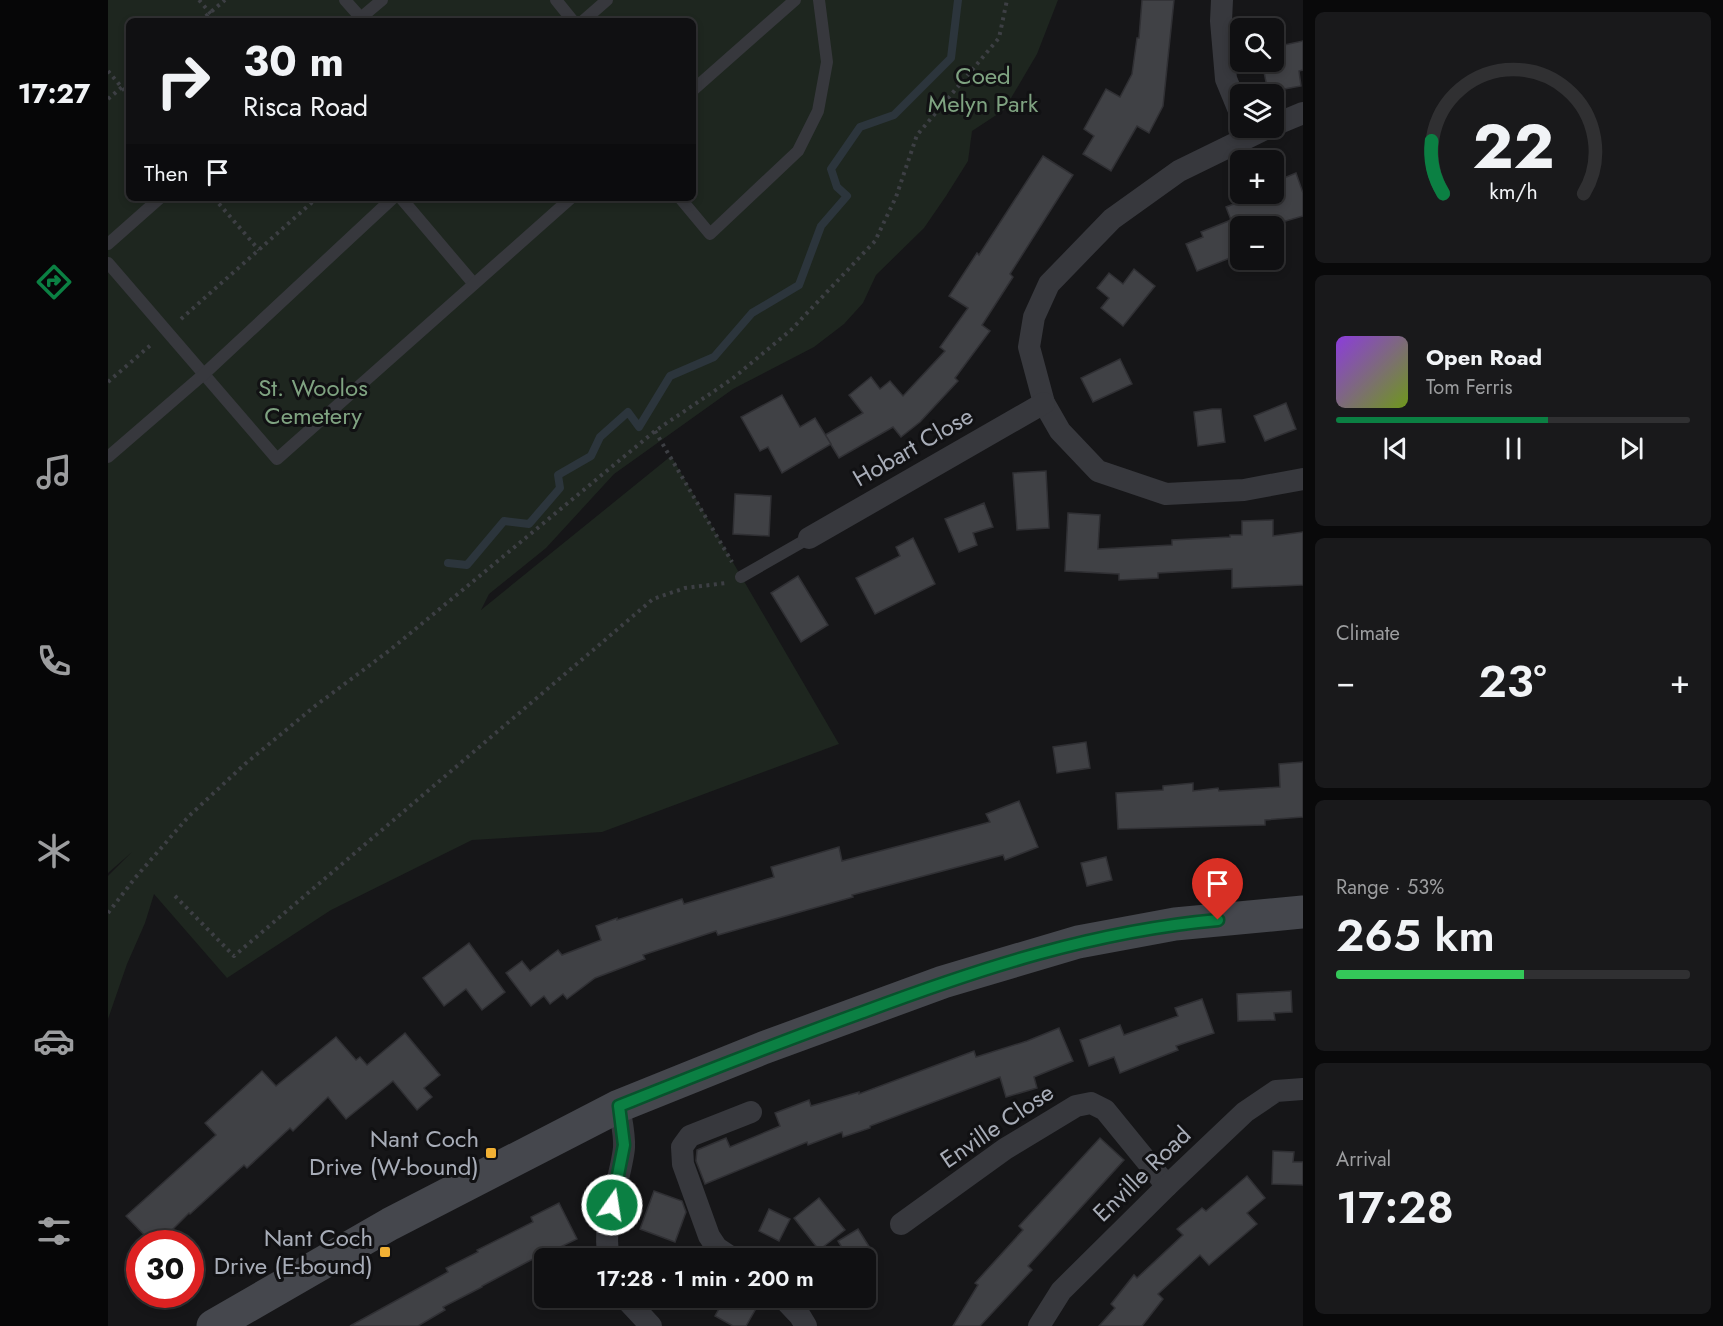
<!DOCTYPE html>
<html lang="en">
<head>
<meta charset="utf-8">
<style>
	:root { --surface:#101012; --page:#19191b; --text:#f1f3f6; --muted:#9c9d9f; --line:#303032; --accent:#0b8043 }
	body { margin:0; font-family:Jost,sans-serif; background:var(--page); color:var(--text); height:100vh; display:flex; flex-direction:column; font-size:22px; white-space:nowrap }
	* { box-sizing:border-box; margin:0 }
	p { font-size:20px; color:var(--muted) }
	.icon { flex:none; width:33px; height:33px; fill:none; stroke:currentColor; stroke-width:2; stroke-linecap:round; stroke-linejoin:round }
	.map { position:relative; flex:1; overflow:hidden }
	.drawer { display:flex; flex-direction:column; gap:12px; padding:12px; background:#09090a; width:420px }
	.drawer>* { flex:none }
	.hud { position:absolute; left:18px; top:18px; width:570px; height:183px; border-radius:9px; box-shadow:0 3px 9px #0003,0 0 0 2px var(--line); background:#101012; color:var(--text); overflow:hidden }
	.tools { position:absolute; left:1122px; top:18px; display:grid; gap:12px }
	.tools a { display:grid; place-items:center; width:54px; height:54px; border-radius:9px; background:var(--surface); box-shadow:0 3px 9px #0003,0 0 0 2px var(--line); font-size:30px }
	.speed { position:absolute; left:18px; top:1230px; display:flex; gap:12px; font-size:30px; font-weight:700; text-align:center }
	.speed>* { display:grid; place-content:center; width:78px; height:78px; border-radius:50%; background:var(--surface); box-shadow:0 3px 9px #0003,0 0 0 2px var(--line); line-height:1 }
	.speed .limit { border:9px solid #d22; background:#fff; color:#111 }
	.pin { position:absolute; display:grid; place-items:center; width:51px; height:51px; color:#fff; margin:-62px -26px; border-radius:50% 50% 50% 0; rotate:-45deg; box-shadow:0 0 6px #0007 }
	.pin .icon { rotate:45deg }
	.me { position:absolute; width:66px; margin:-33px; rotate:13deg; stroke-linejoin:round; filter:drop-shadow(0 0 4px #0008) }
	.turn { display:flex; align-items:center; gap:21px; height:126px; padding:0 18px; font-size:27px }
	.turn .icon { width:78px; height:78px; stroke-width:2.5 }
	.turn b { display:block; font-size:42px; line-height:51px }
	.then { display:flex; align-items:center; height:57px; padding:0 18px; background:#0003; gap:12px; font-size:22px }
	.big { font-size:45px; font-weight:600; line-height:1.1 }
	.drawer .widget { flex:1; display:flex; flex-direction:column; justify-content:center; gap:9px; min-width:0; padding:0 21px; border-radius:9px; background:var(--page) }
	.drawer .dial { align-items:center; gap:0 }
	.dial svg { height:156px; overflow:visible; fill:none; stroke:var(--line); stroke-width:7; stroke-linecap:round; text-anchor:middle }
	.dial text { fill:var(--text); stroke:none }
	.song { display:flex; align-items:center; gap:18px }
	.cover { width:72px; height:72px; border-radius:9px; background:linear-gradient(135deg,hsl(270 70% 55%),hsl(80 70% 35%)) }
	.played { height:6px; border-radius:3px; background:linear-gradient(90deg,var(--accent) 60%,var(--line) 60%) }
	.keys { display:flex; justify-content:space-around; direction:ltr }
	.heat { display:flex; justify-content:space-between; align-items:center; font-size:33px; direction:ltr }
	.charge { height:9px; border-radius:4px; background:linear-gradient(90deg,#34c759 53%,var(--line) 0) }
	.trip { position:absolute; left:426px; top:1248px; width:342px; height:60px; border-radius:9px; background:var(--surface); box-shadow:0 3px 9px #0003,0 0 0 2px var(--line); font-weight:600; line-height:60px; text-align:center }
	main { display:flex; flex:1; min-height:0 }
	.menu { display:flex; flex-direction:column; width:108px; justify-content:space-around; align-items:center; background:#060607; color:var(--muted) }
	.menu .icon { width:42px; height:42px }
	.menu .selected { color:var(--accent) }
	.menu b { font-size:27px; color:var(--text) }
	.map>svg:first-child { display:block }
	.green { fill:#1e261f; fill-rule:evenodd }
	.lines { fill:none; stroke-linecap:round; stroke-linejoin:round }
	.stream { stroke:#2c353c; stroke-width:8 }
	.building { fill:#404145; stroke:#303034; stroke-width:1.5 }
	.path { stroke:#3d3f44; stroke-width:4; stroke-dasharray:3 4.5; stroke-linecap:butt }
	.service { stroke:#37383d; stroke-width:12 }
	.minor { stroke:#37383d; stroke-width:22 }
	.secondary { stroke:#45474d; stroke-width:33 }
	.route-casing { stroke:#07532c; stroke-width:15 }
	.route { stroke:#0b8043; stroke-width:10 }
	.poi-dot { fill:#f2b134; stroke:#111113; stroke-width:2 }
	.labels { text-anchor:middle; stroke-width:6; stroke-linejoin:round; paint-order:stroke }
	.park-label { font-size:24px; fill:#7fa381; stroke:#111113 }
	.street-label { font-size:24px; fill:#a8adb8; stroke:#111113 }
	.poi-label { font-size:24px; fill:#a8adb8; stroke:#111113; text-anchor:end }
</style>
</head>
<body>
<main>
<nav class="menu">
<b>17:27</b>
<svg class="icon selected" aria-label="directions" viewBox="0 0 24 24"><path d="M12 3l9 9-9 9-9-9zM9 14v-3h6M13 9l2 2-2 2"/></svg>
<svg class="icon" aria-label="music" viewBox="0 0 24 24"><path d="M9 18V5l10-2v13"/><circle cx="6" cy="18" r="3"/><circle cx="16" cy="16" r="3"/></svg>
<svg class="icon" aria-label="phone" viewBox="0 0 24 24"><path d="M5 4h4l2 5-3 2q2 4 5 5l2-3 5 2v4C11 20 4 13 5 4z"/></svg>
<svg class="icon" aria-label="climate" viewBox="0 0 24 24"><path d="M12 3v18M4 7l16 10M4 17L20 7"/></svg>
<svg class="icon" aria-label="car" viewBox="0 0 24 24"><path d="M5 17H2v-5l4-1 3-4h7l3 4 3 1v5h-3M9 17h6M6 11h13"/><circle cx="7" cy="17" r="2"/><circle cx="17" cy="17" r="2"/></svg>
<svg class="icon" aria-label="filters" viewBox="0 0 24 24"><path d="M4 7h16M4 17h16"/><circle cx="9" cy="7" r="2"/><circle cx="15" cy="17" r="2"/></svg>
</nav>
<div class="map">
<svg width="1195" height="1326" viewBox="0 0 1195 1326">
	<rect width="100%" height="100%" fill="#161618"/>
	<path class="green" d="M0,0H950L929,54L896,110L864,131L860,161L838,196L816,228L768,275L755,303L736,324L706,347L625,389L506,474L438,548L381,594L373,610L563,456L731,744L494,832L364,840L223,910L119,978L46,894L37,923L19,964L0,1019V876L24,852L0,873ZM21,21H585V198H21Z"/>
	<g class="lines">
		<polyline class="stream" points="340,563 359,565 396,521 421,524 452,488 450,475 483,456 492,437 520,412 531,427 562,376 606,357 644,313 691,285 713,226 739,196 729,187 723,169 752,127 786,115 843,58 850,0"/>
	</g>
	<g class="building">
		<polygon points="1034,0 1066,0 1055,106 1041,133 1029,126 1003,171 975,154 986,136 976,129 998,89 1012,97 1024,74 1029,38 1031,38"/>
		<polygon points="1195,41 1195,70 1191,71 1193,86 1160,92 1154,62 1166,62 1166,47"/>
		<polygon points="935,156 965,175 902,274 905,277 874,325 882,331 847,378 850,381 812,422 793,437 785,427 731,458 717,435 755,413 741,395 763,377 772,389 782,381 795,396 837,351 832,347 860,308 841,296 869,253 871,255"/>
		<polygon points="1188,173 1195,193 1195,216 1160,226 1132,226 1132,254 1089,271 1078,244 1095,237 1093,232 1123,220 1118,207 1152,194 1166,194 1166,182"/>
		<polygon points="1026,269 1047,286 1015,326 993,308 1001,298 989,288 1001,273 1015,284"/>
		<polygon points="1012,359 1024,384 985,402 973,378"/>
		<polygon points="674,395 692,427 707,418 723,444 674,473 660,447 652,451 633,417"/>
		<polygon points="1178,403 1188,429 1157,441 1146,416"/>
		<polygon points="1104,409 1113,409 1117,442 1090,446 1086,412"/>
		<polygon points="938,471 941,528 909,530 905,473"/>
		<polygon points="627,494 663,496 661,536 625,534"/>
		<polygon points="876,503 885,527 865,533 869,545 851,552 837,519"/>
		<polygon points="960,513 992,515 990,549 1064,545 1064,540 1122,537 1122,535 1134,535 1134,521 1165,520 1165,536 1195,532 1195,585 1124,588 1124,569 1050,573 1050,578 1011,580 1011,574 957,571"/>
		<polygon points="805,538 827,584 767,614 748,578 792,556 788,547"/>
		<polygon points="690,576 720,625 693,642 663,593"/>
		<polygon points="978,742 982,768 949,773 945,747"/>
		<polygon points="1195,762 1195,817 1157,820 1157,825 1010,829 1008,793 1055,790 1055,786 1085,783 1085,791 1110,788 1111,791 1172,787 1171,764"/>
		<polygon points="911,801 930,847 897,860 895,855 744,895 745,897 610,935 608,931 535,955 537,959 487,978 459,999 455,994 442,1004 436,996 423,1006 398,973 414,961 422,971 450,950 454,955 493,940 488,926 509,918 509,920 574,899 576,904 666,877 663,867 731,847 734,861 882,822 878,814"/>
		<polygon points="998,857 1004,880 979,886 973,863"/>
		<polygon points="361,943 397,992 374,1010 358,989 336,1006 315,978"/>
		<polygon points="1183,991 1184,1012 1166,1013 1167,1020 1130,1021 1129,994"/>
		<polygon points="1094,999 1106,1033 1068,1046 1070,1050 1012,1073 1006,1057 981,1066 972,1040 1012,1025 1016,1035 1070,1016 1067,1008"/>
		<polygon points="951,1028 965,1061 926,1077 929,1088 898,1097 892,1077 762,1126 762,1128 735,1137 734,1132 700,1145 699,1142 597,1184 588,1161 589,1150 618,1138 622,1147 672,1126 667,1113 701,1100 703,1106 751,1092 751,1094 866,1051 868,1057 919,1041"/>
		<polygon points="297,1033 332,1075 316,1088 324,1097 309,1110 285,1081 238,1119 220,1097 185,1131 182,1128 139,1168 136,1165 82,1214 81,1213 50,1244 45,1244 18,1216 108,1135 97,1123 154,1071 168,1086 228,1037 248,1060 252,1057 259,1065"/>
		<polygon points="992,1138 1016,1160 920,1266 924,1270 872,1326 845,1326 870,1285 867,1283 915,1230 911,1226"/>
		<polygon points="1165,1151 1186,1152 1185,1162 1195,1162 1195,1185 1164,1184"/>
		<polygon points="1139,1176 1157,1198 1139,1213 1149,1224 1101,1265 1092,1255 1050,1294 1055,1299 1034,1326 991,1326 1007,1308 1003,1304 1026,1275 1029,1278 1075,1235 1069,1229 1094,1208 1098,1211"/>
		<polygon points="546,1191 574,1201 578,1212 567,1242 532,1229"/>
		<polygon points="711,1198 737,1230 711,1250 686,1218"/>
		<polygon points="451,1203 469,1239 440,1253 440,1251 374,1286 374,1287 335,1307 337,1310 310,1326 242,1326 340,1272 338,1268 370,1252 369,1250 425,1222 423,1217"/>
		<polygon points="661,1209 682,1219 671,1241 651,1231"/>
		<polygon points="750,1229 762,1248 744,1258 740,1258 730,1241"/>
		<polygon points="617,1298 654,1298 638,1326 625,1326 607,1316"/>
	</g>
	<g class="lines">
		<g class="path">
			<polyline points="91,0 109,21"/>
			<polyline points="92,21 117,0"/>
			<polyline points="0,71 21,96"/>
			<polyline points="0,99 21,81"/>
			<polyline points="106,198 151,250"/>
			<polyline points="73,319 209,198"/>
			<polyline points="0,382 45,343"/>
			<polyline points="547,431 624,562"/>
			<polyline points="67,896 126,956 545,599 577,588 618,583"/>
			<polyline points="0,913 27,878 81,816 137,764 207,706 282,650 547,431 624,379 683,330 767,241 788,197 809,135 891,38 899,0"/>
		</g>
		<g class="service">
			<polyline points="237,0 253,18"/>
			<polyline points="448,0 465,21"/>
			<polyline points="249,21 274,0"/>
			<polyline points="475,21 499,0"/>
			<polyline points="585,90 687,0"/>
			<polyline points="293,198 366,284"/>
			<polyline points="572,198 602,234 690,151 710,111 719,62 711,0"/>
			<polyline points="0,244 52,198"/>
			<polyline points="0,263 169,459 463,198"/>
			<polyline points="0,457 96,374 285,198"/>
			<polyline points="633,577 701,538"/>
		</g>
		<g class="minor">
			<polyline points="1114,0 1113,21 1118,79 1132,113"/>
			<polyline points="1166,125 1195,113"/>
			<polyline points="1159,128 1071,171 1004,219 941,284 926,317 921,347 936,403 952,431 990,471 1058,494 1136,490 1195,479"/>
			<polyline points="701,538 936,403"/>
			<polyline points="793,1224 897,1149 968,1106 983,1103 997,1110 1059,1186"/>
			<path d="M501,1258C493,1222 512,1184 516,1148C517,1135 513,1119 511,1106"/>
			<polyline points="624,1258 609,1248 601,1236 575,1164 574,1147 582,1136 643,1112"/>
			<polyline points="517,1298 543,1326"/>
			<polyline points="675,1298 692,1316 698,1326"/>
			<polyline points="931,1326 953,1291 1059,1186 1137,1112 1168,1091 1195,1089"/>
		</g>
		<polyline class="secondary" points="105,1326 282,1224 511,1106 655,1048 835,982 970,942 1067,924 1195,912"/>
	</g>
	<g class="lines">
		<g class="route-casing">
			<path id="route" d="M504,1205L516,1145L511,1106C593,1073 675,1041 758,1011C873,968 987,931 1110,920"/>
		</g>
		<use href="#route" class="route"/>
	</g>
	<g class="poi-dot">
		<rect x="377" y="1147" width="12" height="12" rx="3"/>
		<rect x="271" y="1246" width="12" height="12" rx="3"/>
	</g>
	<g class="labels">
		<g class="park-label">
			<text x="875" y="84">Coed<tspan x="875" dy="28">Melyn Park</tspan></text>
			<text x="205" y="396">St. Woolos<tspan x="205" dy="28">Cemetery</tspan></text>
		</g>
		<g class="street-label">
			<text transform="translate(805 447) rotate(-30)" y="8">Hobart Close</text>
			<text transform="translate(889 1126) rotate(-34)" y="8">Enville Close</text>
			<text transform="translate(1034 1174) rotate(-44)" y="8">Enville Road</text>
		</g>
		<g class="poi-label">
			<text x="371" y="1147">Nant Coch<tspan x="371" dy="28">Drive (W-bound)</tspan></text>
			<text x="265" y="1246">Nant Coch<tspan x="265" dy="28">Drive (E-bound)</tspan></text>
		</g>
	</g>
</svg>
<div class="tools">
<a><svg class="icon" aria-label="search" viewBox="0 0 24 24"><circle cx="10" cy="10" r="6"/><path d="M15 15l6 6"/></svg></a>
<a><svg class="icon" aria-label="layers" viewBox="0 0 24 24"><path d="M12 4l9 5-9 5-9-5zM3 14l9 5 9-5"/></svg></a>
<a>+</a>
<a>−</a>
</div>
<div class="speed"><div class="limit">30</div></div>
<div class="pin" style="left:1110px;top:920px;background:#d93025"><svg class="icon" aria-label="arrive" viewBox="0 0 24 24"><path d="M6 21V4h12l-3 4 3 4H6"/></svg></div>
<svg class="me" style="left:504px;top:1205px" viewBox="-20 -20 40 40"><circle r="17" fill="#0b8043" stroke="#fff" stroke-width="3"/><path d="M0-11L8 9 0 5-8 9z" fill="#fff"/></svg>
<div class="trip">17:28 · 1 min · 200 m</div>
<div class="hud">
<div class="turn"><svg class="icon" aria-label="right" viewBox="0 0 24 24"><path d="M7 20v-9h11M14 6l5 5-5 5"/></svg><div><b>30 m</b>Risca Road</div></div>
<div class="then">Then<svg class="icon" aria-label="arrive" viewBox="0 0 24 24"><path d="M6 21V4h12l-3 4 3 4H6"/></svg></div>
</div>
</div>
<section class="drawer">
<div class="widget dial"><svg viewBox="0 0 100 80">
<path d="M14 69A42 42 0 1 1 86 69"/>
<path d="M14 69A42 42 0 0 1 8 42" stroke="#0b8043"/>
<text x="50" y="56" font-size="32" font-weight="700">22</text>
<text x="50" y="72" font-size="11">km/h</text>
</svg></div>
<div class="widget">
<div class="song"><i class="cover"></i><div><b>Open Road</b><p>Tom Ferris</p></div></div>
<div class="played"></div>
<div class="keys"><svg class="icon" aria-label="previous" viewBox="0 0 24 24"><path d="M18 5L8 12l10 7zM5 5v14"/></svg><svg class="icon" aria-label="pause" viewBox="0 0 24 24"><path d="M8 5v14M16 5v14"/></svg><svg class="icon" aria-label="next" viewBox="0 0 24 24"><path d="M6 5l10 7-10 7zM19 5v14"/></svg></div>
</div>
<div class="widget"><p>Climate</p>
<div class="heat"><a>−</a><b class="big">23°</b><a>+</a></div>
</div>
<div class="widget"><p>Range · 53%</p><b class="big">265 km</b><div class="charge"></div></div>
<div class="widget"><p>Arrival</p><b class="big">17:28</b></div>
</section>
</main>
</body>
</html>
